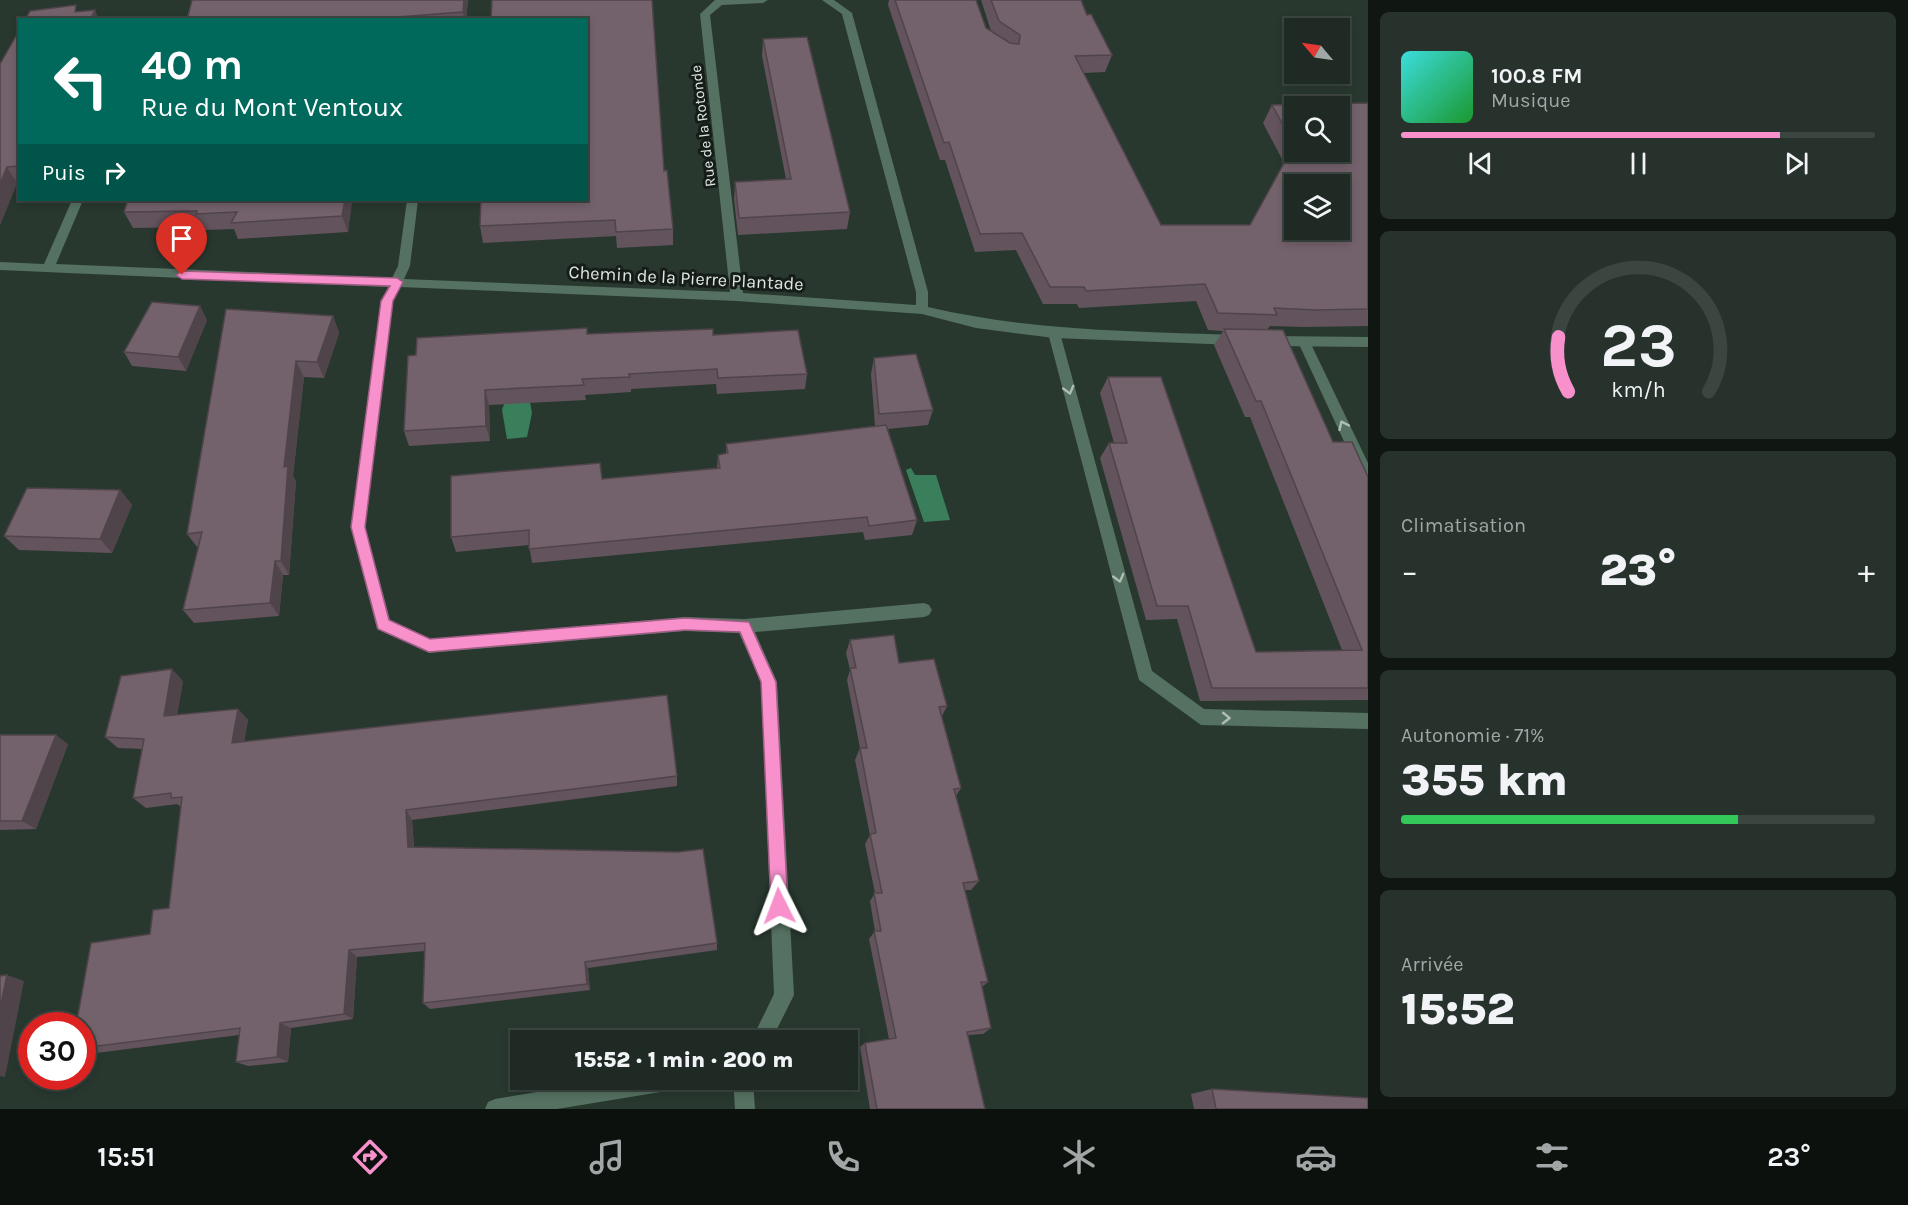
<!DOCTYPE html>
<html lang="fr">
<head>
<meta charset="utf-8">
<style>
	:root { --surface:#1e2a23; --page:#26322b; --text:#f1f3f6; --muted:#a1a7a6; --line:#3c4641; --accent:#f890cc }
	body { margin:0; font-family:Karla,sans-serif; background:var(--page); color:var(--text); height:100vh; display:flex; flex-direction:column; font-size:22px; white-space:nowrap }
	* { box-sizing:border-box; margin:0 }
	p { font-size:20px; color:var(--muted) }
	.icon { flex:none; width:33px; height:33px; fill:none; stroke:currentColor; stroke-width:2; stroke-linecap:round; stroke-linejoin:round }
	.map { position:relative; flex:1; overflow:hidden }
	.side { display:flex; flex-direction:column; gap:12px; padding:12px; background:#101713; width:540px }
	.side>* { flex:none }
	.top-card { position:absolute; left:18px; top:18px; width:570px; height:183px; border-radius:0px; box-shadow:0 3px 9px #0003,0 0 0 2px var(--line); background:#00695c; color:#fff; overflow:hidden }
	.needle { width:39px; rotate:299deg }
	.tools { position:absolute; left:1284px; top:18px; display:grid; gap:12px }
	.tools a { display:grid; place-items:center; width:66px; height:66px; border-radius:0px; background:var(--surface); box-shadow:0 3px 9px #0003,0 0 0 2px var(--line); font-size:30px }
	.speed { position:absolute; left:18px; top:1012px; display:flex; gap:12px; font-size:30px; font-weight:700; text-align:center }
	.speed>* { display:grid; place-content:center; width:78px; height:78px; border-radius:50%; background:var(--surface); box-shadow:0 3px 9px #0003,0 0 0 2px var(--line); line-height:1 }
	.speed .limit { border:9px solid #d22; background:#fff; color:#111 }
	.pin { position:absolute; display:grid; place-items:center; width:51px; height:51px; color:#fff; margin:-62px -26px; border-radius:50% 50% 50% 0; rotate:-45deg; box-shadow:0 0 6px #0007 }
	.pin .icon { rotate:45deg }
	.me { position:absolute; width:66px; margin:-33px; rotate:357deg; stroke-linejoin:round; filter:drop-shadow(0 0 4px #0008) }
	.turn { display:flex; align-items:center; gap:21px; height:126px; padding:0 24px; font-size:27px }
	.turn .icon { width:78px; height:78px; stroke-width:2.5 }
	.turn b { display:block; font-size:42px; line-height:51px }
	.then { display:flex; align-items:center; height:57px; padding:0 24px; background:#0003; gap:12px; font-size:22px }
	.big { font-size:45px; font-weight:800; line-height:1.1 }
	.side .widget { flex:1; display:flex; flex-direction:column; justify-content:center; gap:9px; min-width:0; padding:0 21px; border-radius:9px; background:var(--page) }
	.side .dial { align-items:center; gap:0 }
	.dial svg { height:156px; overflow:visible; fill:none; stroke:var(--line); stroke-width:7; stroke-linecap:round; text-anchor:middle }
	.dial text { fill:var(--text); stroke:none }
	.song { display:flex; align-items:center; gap:18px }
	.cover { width:72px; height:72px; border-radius:9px; background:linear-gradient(135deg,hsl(180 70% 55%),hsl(130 70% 35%)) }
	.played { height:6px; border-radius:3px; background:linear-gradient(90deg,var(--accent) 80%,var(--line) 80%) }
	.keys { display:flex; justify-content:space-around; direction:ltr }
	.heat { display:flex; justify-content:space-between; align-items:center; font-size:33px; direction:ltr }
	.charge { height:9px; border-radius:4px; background:linear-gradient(90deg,#34c759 71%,var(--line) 0) }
	.trip { position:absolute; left:510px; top:1030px; width:348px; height:60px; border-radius:0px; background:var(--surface); box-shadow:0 3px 9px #0003,0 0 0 2px var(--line); font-weight:800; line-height:60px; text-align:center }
	.tabs { display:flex; height:96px; justify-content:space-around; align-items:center; background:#0c110e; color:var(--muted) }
	.tabs .icon { width:42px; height:42px }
	.tabs .active { color:var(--accent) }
	.tabs b { font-size:27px; color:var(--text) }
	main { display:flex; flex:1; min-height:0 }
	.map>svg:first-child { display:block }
	.water { fill:#3a7f5c }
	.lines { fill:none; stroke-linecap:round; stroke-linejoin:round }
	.service { fill:#557161; fill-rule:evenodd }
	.minor { fill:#557161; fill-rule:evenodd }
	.wall { fill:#63535c }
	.shaded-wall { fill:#50444b }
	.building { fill:#73616b; stroke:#50444b; stroke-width:1.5; fill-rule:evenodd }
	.oneway { stroke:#aebeb5 }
	.route { fill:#f890cc; stroke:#a15e85; stroke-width:1.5 }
	.labels { text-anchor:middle; stroke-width:6; stroke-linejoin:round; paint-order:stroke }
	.far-street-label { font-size:15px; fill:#dee8e2; stroke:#161d19 }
	.street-label { font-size:18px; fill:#dee8e2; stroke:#161d19 }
</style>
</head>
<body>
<main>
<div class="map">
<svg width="1368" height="1109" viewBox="0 0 1368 1109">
	<rect width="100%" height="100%" fill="#28382f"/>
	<g class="water">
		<polygon points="528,392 532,413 527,437 507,439 502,410 508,393"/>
		<polygon points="911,468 915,475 936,475 950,520 924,522 906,470"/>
	</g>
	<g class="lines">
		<g class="service">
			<polygon points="1054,328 1060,333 1152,671 1204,709 1368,713 1368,729 1201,725 1139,680 1048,333"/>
			<polygon points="1304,337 1310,342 1368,463 1368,484 1361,478 1298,342"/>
		</g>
		<g class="minor">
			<path d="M715,0H768L763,3L722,5L710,15L743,293L916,305V292L842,14L822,0H834L852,13L928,292V307C1030,331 1132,331 1236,335L1242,340L1236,345L1054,338L976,328L922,314L737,301L400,287L393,301L365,527L390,620L430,639L685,617L744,619L924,603L929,605L932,610L929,615L924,617L755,632L777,682L794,995L771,1041H751L774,994L761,682L739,633L685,631L429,653L377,629L351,527L381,301L388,287L0,270V262L44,264L72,200H83L56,264L392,278L398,266L407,200H418L410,266L404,279L730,292L700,14Z"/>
			<polygon points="1269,336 1368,337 1368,347 1269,346 1263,341"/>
			<polygon points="611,1080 683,1080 680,1087 673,1090 557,1109 485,1109 488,1102 495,1099"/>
			<polygon points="733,1080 753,1080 755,1109 735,1109"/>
		</g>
	</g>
	<g class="wall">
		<polygon points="192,0 468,0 466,20 187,20"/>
		<polygon points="889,0 976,0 986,28 991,31 981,0 1081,0 1087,15 1112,55 1105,72 1084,73 1161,225 1250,225 1284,163 1263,123 1272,105 1368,103 1368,326 1305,327 1270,326 1267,330 1333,442 1368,477 1368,700 1200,701 1177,619 1146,620 1100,458 1109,443 1114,443 1100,393 1108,377 1256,652 1342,650 1250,417 1245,417 1214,345 1223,331 1208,330 1196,301 1079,308 1077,304 1043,304 1016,250 975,252 945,160 940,160 888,5"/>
		<polygon points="20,29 20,183 17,183 0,225 0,64"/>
		<polygon points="763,39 850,212 847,229 738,235 734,199 735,182 786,179 762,56"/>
		<polygon points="664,171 673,229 673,245 617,248 616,236 483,243 480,226"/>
		<polygon points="128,200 352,200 348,232 238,239 234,229 204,230 202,227 133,228 124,212"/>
		<polygon points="226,309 333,316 339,333 324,378 304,377 293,476 296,481 289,575 283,575 279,616 194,623 183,610 198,548 187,534"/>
		<polygon points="207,320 186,371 132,366 124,352"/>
		<polygon points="587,328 587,334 713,335 807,374 805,389 717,394 716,384 631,389 631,392 585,395 586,400 489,405 490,441 409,446 404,431 416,355"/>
		<polygon points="874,358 933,410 928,425 888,429 917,520 912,535 865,540 863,532 532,563 529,545 456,552 451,537 602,479 717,468 718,455 726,454 726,444 875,426 871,374"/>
		<polygon points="120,490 132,505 112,553 19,550 4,536"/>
		<polygon points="850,640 899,663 947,706 942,716 961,788 956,796 979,881 971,890 965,890 988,982 982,987 991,1028 983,1034 968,1035 985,1109 870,1109 860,1047 865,1043 889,1039 869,939 875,931 870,901 875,893 865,844 870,835 855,760 860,748 847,680 850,670 846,653"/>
		<polygon points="183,681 177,715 238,709 248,720 244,742 677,776 677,786 412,820 414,847 717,943 717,950 588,968 590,990 430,1009 423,1003 425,951 357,957 353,1019 291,1028 288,1062 248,1066 236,1062 239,1035 88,1054 82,1052 82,1026 169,908 181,807 177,804 146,808 133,798 142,749 118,748 105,737"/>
		<polygon points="0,735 68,744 36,829 0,830"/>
		<polygon points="1212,1089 1368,1109 1194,1109 1191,1094"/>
	</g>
	<g class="shaded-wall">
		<polygon points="464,0 468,0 466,20 464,20 463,12"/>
		<polygon points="95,10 99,20 90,20"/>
		<polygon points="7,167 17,183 0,225 0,184"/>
		<polygon points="345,200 352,200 348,232 342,216"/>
		<polygon points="200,306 207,320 186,371 178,357"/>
		<polygon points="333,316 339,333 324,378 317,362"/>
		<polygon points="296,361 304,377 293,476 296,481 289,575 281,561 284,467"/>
		<polygon points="485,390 489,405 490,441 486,426"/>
		<polygon points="120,490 132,505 112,553 100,539"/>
		<polygon points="275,561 283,575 279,616 270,603"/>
		<polygon points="172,669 183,681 175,727 164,716"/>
		<polygon points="238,709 248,720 242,754 232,743"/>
		<polygon points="56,735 68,744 36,829 22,821"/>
		<polygon points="406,810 412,820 414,856 408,847"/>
		<polygon points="349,950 357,957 353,1019 344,1014"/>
		<polygon points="585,962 588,968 590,990 587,984"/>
		<polygon points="7,975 24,981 5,1077 0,1076 0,1009"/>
		<polygon points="280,1023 291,1028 288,1062 277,1057"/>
	</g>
	<g class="building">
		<polygon points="192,0 464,0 463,12 358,20 187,20"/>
		<polygon points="492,0 652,0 664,171 667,170 673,229 616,232 615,220 480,226 481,200 586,200 586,20 491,20"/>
		<path d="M895,0H976L986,28L1010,43L1019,44L1020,35L999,21L991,0H1081L1087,15L1091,14L1112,55L1075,56L1161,225H1250L1294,145L1272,105L1368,103V309L1316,310L1274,308L1277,315L1218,313L1205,284L1086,291L1084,287H1050L1022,233L980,234L949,142L944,143ZM1294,106H1340V152H1294ZM1294,184H1340V230H1294Z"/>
		<polygon points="76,5 75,12 95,10 90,20 25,20 30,11"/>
		<polygon points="20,29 20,166 7,167 0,184 0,64"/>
		<polygon points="807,37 850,212 739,218 735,182 791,179 763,39"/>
		<polygon points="128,200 345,200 342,216 231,223 237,212 196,214 197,211 124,212"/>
		<polygon points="152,302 200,306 178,357 124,352"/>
		<polygon points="226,309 333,316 317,362 296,361 284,467 288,466 281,561 275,561 270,603 183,610 202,532 187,534"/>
		<polygon points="587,328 587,334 713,329 713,335 798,330 807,374 718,378 717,369 629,374 630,377 582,379 584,385 485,390 486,426 404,431 408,356 416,355 417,338"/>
		<polygon points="1224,329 1283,330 1333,442 1352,442 1368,477 1368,688 1212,688 1188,606 1157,606 1109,443 1127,443 1108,377 1161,377 1256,652 1362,650 1261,401 1256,401"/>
		<polygon points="916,354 933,410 879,414 874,358"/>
		<polygon points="886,425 917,520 869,526 867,517 529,549 529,530 451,537 451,476 600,463 602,479 720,468 718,455 728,453 726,444"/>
		<polygon points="27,488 120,490 100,539 4,536"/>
		<polygon points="894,635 899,663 934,659 947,706 939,707 961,788 954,789 979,881 963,883 988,982 981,982 991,1028 967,1032 985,1109 877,1109 865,1043 896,1038 874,931 881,931 874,893 882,893 870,834 876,833 860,748 867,748 850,668 856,668 850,640"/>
		<polygon points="172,669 164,716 238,709 232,743 667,695 677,776 406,810 408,847 678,852 703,849 717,943 585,962 587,984 423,1003 425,943 349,950 344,1014 280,1023 277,1057 236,1062 240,1028 82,1048 82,1026 76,1026 91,943 150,934 153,910 169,908 182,797 171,798 171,793 133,798 144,739 105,737 121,676"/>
		<polygon points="0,735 56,735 22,821 0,821"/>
		<polygon points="7,975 0,1009 0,976"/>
		<polygon points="1212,1089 1368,1098 1368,1109 1216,1109"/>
	</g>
	<defs><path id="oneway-chevron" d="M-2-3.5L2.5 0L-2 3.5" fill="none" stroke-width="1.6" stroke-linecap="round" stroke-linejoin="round" transform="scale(1.5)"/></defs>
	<g class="oneway">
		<use href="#oneway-chevron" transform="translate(1069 390) rotate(75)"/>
		<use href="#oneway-chevron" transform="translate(1343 425) rotate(-115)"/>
		<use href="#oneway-chevron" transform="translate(1119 578) rotate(75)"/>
		<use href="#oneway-chevron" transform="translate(1226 718) rotate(1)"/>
	</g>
	<polygon class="route" points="182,271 397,278 403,282 393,301 365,527 389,620 430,639 685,618 749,622 776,682 788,906 785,912 779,914 773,912 771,906 761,682 740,632 685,630 429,652 378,629 351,527 381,301 390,286 182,279 176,275"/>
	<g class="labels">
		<g class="far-street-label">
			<text transform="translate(703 126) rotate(-97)" y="5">Rue de la Rotonde</text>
		</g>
		<g class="street-label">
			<text transform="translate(686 278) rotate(3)" y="6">Chemin de la Pierre Plantade</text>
		</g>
	</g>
</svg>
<div class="tools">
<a><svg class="needle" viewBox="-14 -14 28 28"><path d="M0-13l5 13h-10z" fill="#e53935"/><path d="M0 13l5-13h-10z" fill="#a1a7a6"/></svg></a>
<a><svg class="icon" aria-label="search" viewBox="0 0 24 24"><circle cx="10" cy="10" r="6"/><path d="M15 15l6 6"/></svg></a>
<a><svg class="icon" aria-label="layers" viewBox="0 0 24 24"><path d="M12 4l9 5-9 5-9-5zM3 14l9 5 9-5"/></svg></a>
</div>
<div class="speed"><div class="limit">30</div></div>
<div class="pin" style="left:182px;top:275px;background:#d93025"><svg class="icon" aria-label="arrive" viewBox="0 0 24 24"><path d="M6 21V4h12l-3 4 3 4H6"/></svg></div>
<svg class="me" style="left:779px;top:906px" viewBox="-20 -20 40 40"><path d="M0-17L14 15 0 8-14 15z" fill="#f890cc" stroke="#fff" stroke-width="4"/></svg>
<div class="trip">15:52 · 1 min · 200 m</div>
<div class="top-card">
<div class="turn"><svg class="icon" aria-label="left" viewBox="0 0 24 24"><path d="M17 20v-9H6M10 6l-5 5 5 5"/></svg><div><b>40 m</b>Rue du Mont Ventoux</div></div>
<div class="then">Puis<svg class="icon" aria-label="right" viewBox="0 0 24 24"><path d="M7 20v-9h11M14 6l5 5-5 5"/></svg></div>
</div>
</div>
<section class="side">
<div class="widget">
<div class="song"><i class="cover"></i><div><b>100.8 FM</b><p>Musique</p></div></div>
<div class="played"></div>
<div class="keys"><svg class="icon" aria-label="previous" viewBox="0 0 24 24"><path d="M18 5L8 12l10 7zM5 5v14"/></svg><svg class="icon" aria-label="pause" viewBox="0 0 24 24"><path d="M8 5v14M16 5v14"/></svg><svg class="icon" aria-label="next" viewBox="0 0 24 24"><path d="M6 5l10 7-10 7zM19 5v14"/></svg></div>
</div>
<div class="widget dial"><svg viewBox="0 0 100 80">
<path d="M14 69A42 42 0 1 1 86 69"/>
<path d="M14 69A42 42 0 0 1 9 41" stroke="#f890cc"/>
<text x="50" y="56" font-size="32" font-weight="700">23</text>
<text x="50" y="72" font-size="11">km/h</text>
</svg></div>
<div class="widget"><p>Climatisation</p>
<div class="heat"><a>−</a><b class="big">23°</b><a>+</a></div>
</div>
<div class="widget"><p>Autonomie · 71%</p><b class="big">355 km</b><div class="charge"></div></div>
<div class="widget"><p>Arrivée</p><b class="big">15:52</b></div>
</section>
</main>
<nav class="tabs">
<b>15:51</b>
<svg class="icon active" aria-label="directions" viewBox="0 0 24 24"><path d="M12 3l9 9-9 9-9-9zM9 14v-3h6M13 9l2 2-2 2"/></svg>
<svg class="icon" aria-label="music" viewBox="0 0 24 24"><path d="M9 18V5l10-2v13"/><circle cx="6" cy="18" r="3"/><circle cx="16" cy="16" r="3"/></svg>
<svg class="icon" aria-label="phone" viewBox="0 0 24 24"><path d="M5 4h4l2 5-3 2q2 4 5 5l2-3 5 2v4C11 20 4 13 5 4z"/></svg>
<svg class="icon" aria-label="climate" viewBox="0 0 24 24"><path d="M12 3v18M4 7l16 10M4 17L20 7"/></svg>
<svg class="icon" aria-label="car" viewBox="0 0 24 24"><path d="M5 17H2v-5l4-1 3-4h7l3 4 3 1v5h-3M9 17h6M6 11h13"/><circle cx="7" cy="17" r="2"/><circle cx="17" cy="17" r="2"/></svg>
<svg class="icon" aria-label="filters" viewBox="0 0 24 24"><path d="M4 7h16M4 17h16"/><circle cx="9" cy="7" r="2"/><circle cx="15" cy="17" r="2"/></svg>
<b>23°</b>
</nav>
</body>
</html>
